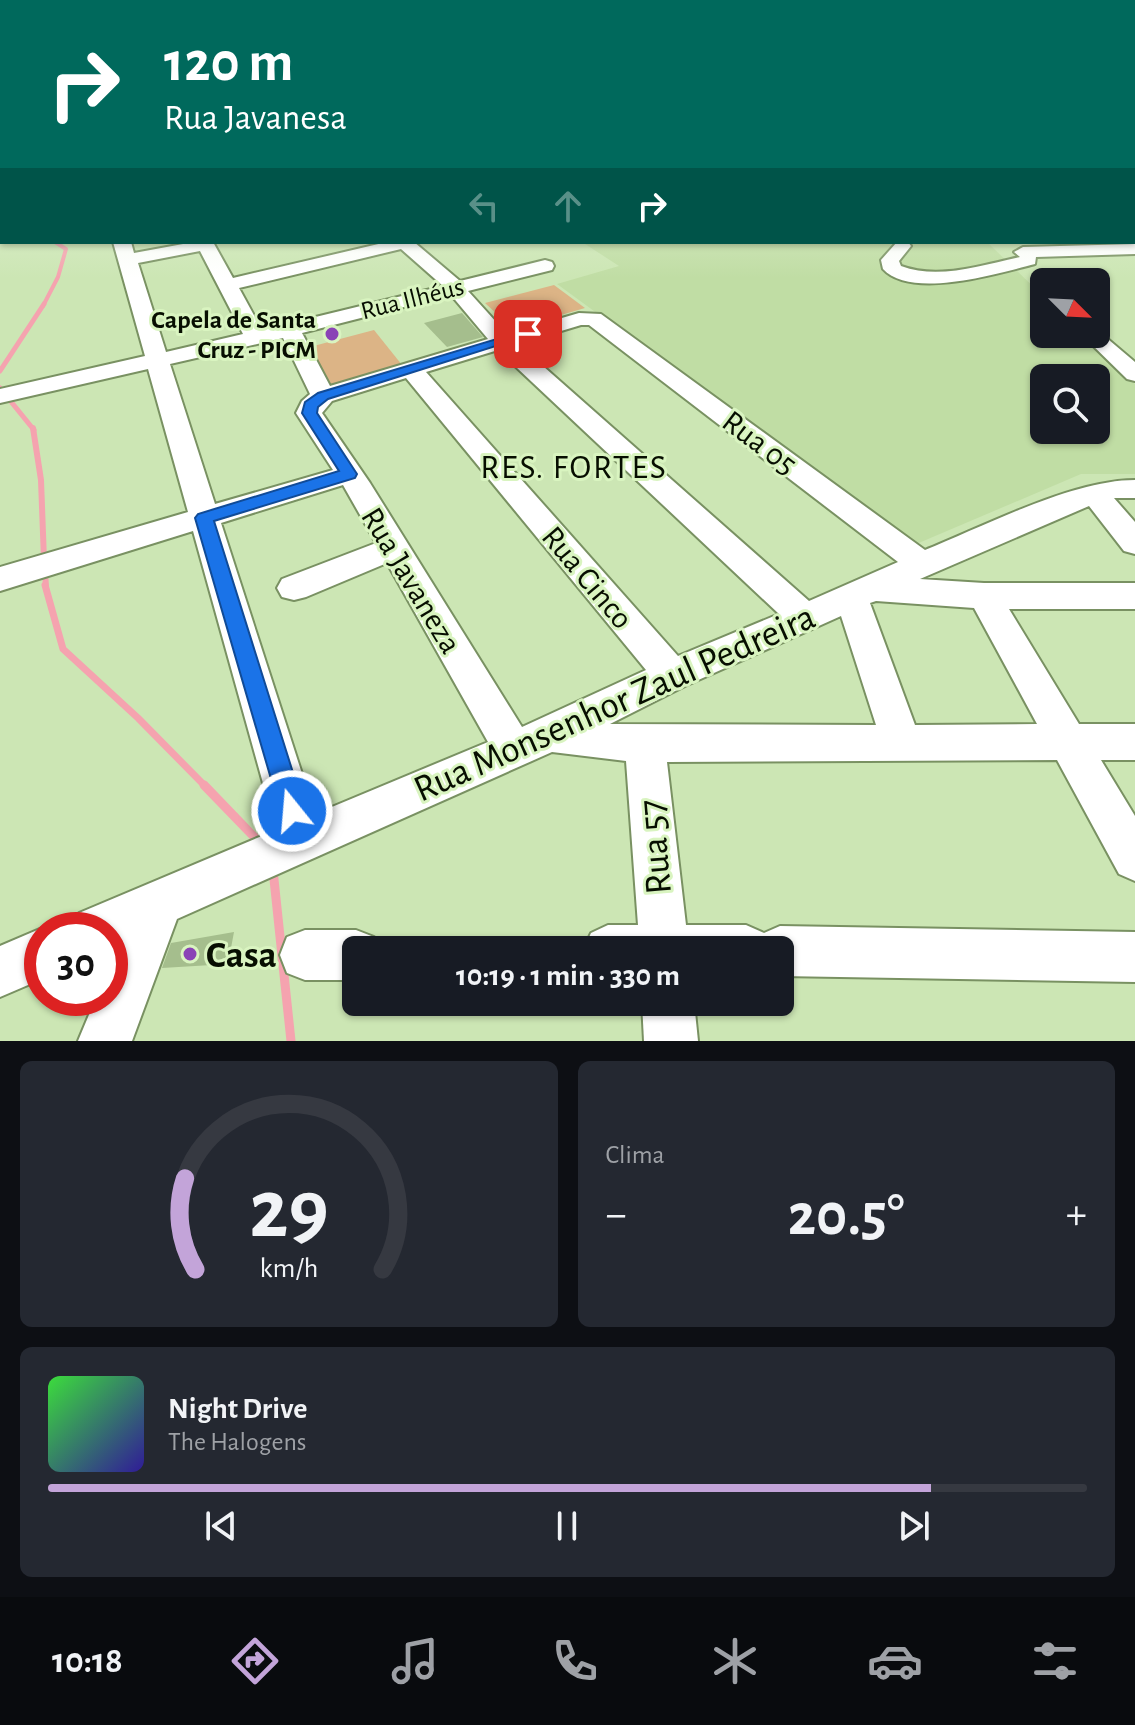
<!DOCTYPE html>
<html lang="pt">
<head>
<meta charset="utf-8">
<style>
	:root { --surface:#171b24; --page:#242831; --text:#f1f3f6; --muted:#9ea1a6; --line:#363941; --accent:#c3a4d9 }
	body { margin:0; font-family:"Alegreya Sans",sans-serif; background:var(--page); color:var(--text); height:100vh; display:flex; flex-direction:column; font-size:30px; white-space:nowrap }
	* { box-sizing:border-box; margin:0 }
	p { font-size:26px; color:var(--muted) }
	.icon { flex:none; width:44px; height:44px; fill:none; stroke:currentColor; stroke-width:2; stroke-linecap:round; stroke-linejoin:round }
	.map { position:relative; height:1041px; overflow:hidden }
	.side { display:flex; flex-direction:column; gap:20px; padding:20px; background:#0d0f14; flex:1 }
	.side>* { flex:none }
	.top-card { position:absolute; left:0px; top:0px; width:1136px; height:244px; box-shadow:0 2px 6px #0004; background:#00695c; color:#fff; overflow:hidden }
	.needle { width:52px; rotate:114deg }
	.tools { position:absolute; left:1030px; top:268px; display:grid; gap:16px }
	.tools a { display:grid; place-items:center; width:80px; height:80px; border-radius:12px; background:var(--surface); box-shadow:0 2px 6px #0004; font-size:40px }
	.speed { position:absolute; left:24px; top:912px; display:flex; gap:16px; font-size:40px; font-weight:700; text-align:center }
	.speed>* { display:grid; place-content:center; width:104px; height:104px; border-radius:50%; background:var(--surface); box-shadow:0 2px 6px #0004; line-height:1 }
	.speed .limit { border:12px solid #d22; background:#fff; color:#111 }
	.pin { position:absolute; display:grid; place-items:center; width:68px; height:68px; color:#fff; margin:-34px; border-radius:16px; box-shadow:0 4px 12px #0006 }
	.me { position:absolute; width:88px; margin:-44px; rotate:343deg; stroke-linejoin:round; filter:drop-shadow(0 0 6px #0008) }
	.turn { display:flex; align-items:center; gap:28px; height:168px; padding:0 32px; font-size:36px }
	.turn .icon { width:104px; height:104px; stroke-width:2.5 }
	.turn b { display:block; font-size:56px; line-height:68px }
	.lanes { display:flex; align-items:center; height:76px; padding:0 32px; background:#0003; justify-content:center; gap:40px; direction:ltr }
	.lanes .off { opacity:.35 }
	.big { font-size:60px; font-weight:700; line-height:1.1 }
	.side .card { flex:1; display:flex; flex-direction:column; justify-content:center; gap:12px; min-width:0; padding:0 28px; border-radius:12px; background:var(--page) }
	.side .dial { align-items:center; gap:0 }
	.dial svg { height:208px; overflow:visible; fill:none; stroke:var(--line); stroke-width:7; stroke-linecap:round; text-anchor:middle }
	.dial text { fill:var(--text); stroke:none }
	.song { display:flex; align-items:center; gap:24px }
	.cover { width:96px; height:96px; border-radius:12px; background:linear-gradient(135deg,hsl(120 70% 55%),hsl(250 70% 35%)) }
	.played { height:8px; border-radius:4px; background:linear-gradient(90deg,var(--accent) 85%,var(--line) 85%) }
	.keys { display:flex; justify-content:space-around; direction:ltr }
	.heat { display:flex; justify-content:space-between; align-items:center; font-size:44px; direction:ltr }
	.side .tiles { flex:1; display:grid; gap:20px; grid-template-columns:1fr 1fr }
	.card:last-child { grid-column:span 2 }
	.trip { position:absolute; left:342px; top:936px; width:452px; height:80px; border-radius:12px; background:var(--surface); box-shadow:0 2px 6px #0004; font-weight:700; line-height:80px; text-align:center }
	.menu { display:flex; height:128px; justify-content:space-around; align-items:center; background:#090b0e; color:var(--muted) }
	.menu .icon { width:56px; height:56px }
	.menu .on { color:var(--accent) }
	.menu b { font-size:36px; color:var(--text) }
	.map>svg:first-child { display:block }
	.built { fill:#c0dda4; fill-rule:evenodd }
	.green { fill:#dcb486 }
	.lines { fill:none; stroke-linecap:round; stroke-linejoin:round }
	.stream-far4 { stroke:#f5a3af; stroke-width:4 }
	.stream-far3 { stroke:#f5a3af; stroke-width:5 }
	.stream-far2 { stroke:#f5a3af; stroke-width:6 }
	.stream-far1 { stroke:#f5a3af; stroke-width:7 }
	.stream { stroke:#f5a3af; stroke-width:9 }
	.building { fill:#a5be8d }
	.minor-casing { stroke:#799162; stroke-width:4 }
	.minor { fill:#fff; fill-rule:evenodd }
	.route { fill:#1a73e8; stroke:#114b97; stroke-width:2 }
	.poi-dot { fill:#8a43b6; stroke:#d9f4c0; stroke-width:3 }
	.labels { text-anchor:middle; stroke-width:6; stroke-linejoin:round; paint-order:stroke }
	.far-street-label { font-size:26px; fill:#070e01; stroke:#d9f4c0 }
	.far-poi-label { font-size:26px; font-weight:bold; fill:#070e01; stroke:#d9f4c0; text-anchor:end }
	.street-label { font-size:32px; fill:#070e01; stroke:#d9f4c0 }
	.neighbourhood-label { font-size:34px; letter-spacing:2px; fill:#070e01; stroke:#d9f4c0 }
	.near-street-label { font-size:38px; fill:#070e01; stroke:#d9f4c0 }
	.near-poi-label { font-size:38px; font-weight:bold; fill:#070e01; stroke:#d9f4c0; text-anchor:start }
</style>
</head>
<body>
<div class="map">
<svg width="1135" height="1041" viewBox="0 0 1135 1041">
	<rect width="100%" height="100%" fill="#cce6b4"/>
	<path class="built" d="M582,242H987L1044,297V334H1083L1135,384V474H1081L914,545L557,284L619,266ZM1044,378H1096V430H1044Z"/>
	<g class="green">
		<polygon points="554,285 585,308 513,329 485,303"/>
		<polygon points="374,330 402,365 331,385 306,348"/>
	</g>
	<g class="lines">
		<polyline class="stream-far4" points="43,306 58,277 66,249 55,242"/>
		<g class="stream-far3">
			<polyline points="0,371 44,304"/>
			<polyline points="0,388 34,430"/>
		</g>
		<g class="stream-far2">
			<polyline points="33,428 41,480 44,560"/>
			<polyline points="45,571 46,587"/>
		</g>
		<polyline class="stream-far1" points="45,585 63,649 138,718 206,787"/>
		<g class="stream">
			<polyline points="204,785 260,843"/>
			<polyline points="273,870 291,1041"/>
		</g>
	</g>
	<g class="building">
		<polygon points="462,313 483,337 447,347 424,323"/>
		<polygon points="234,932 228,964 162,968 171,943"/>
	</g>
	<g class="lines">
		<g class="minor-casing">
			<g id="minor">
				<rect x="1134" y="135" width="1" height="8"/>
				<rect x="1134" y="161" width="1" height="8"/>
				<rect x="0" y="212" width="2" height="10"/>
				<path d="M113,242H131L134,253L194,242H213L233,278L387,242H414L460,281L545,260L552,262L554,266L552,270L468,291L507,334L579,313L601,314L925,550C985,526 1072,480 1135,480V498H1114L1135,522V554L1124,551L1089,506L920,579L984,583H1135V609H1009L1079,724H1135V760H1101L1135,816V881L1119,874L1057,760L667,762L686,925H746L764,933L780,926L1135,932V982L780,976V950H583L591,933L608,925H638L626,761L552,752L177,919L132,1041H78L96,998H110V965L118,945L110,948V930H72L79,913L276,830L193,531L0,591V567L188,512L148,369L0,403V389L145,356ZM401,249L443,286L262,330L239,288ZM200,251L243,334L166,352L138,263ZM451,295L488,339L330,386L302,333ZM581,325H589L898,562L809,601L518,344ZM283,338L310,394L302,401L296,413L333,470L215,504L170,364ZM498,350L779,614L678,656L426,372ZM406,378L646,670L522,727L370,483L322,413L332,401ZM343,485L376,543L282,579L277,588L282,597L294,600L306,597L387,563L488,742L315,814L221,523ZM876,601L974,608L1037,724L915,725L870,603ZM841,616L876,725L610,724L685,686Z"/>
				<path d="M897,242H908L911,246L899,261L901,266C939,280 981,265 1020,257L1014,252L1023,247L1135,244V254L1036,257L1035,264C1000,273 911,300 883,269L881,260Z"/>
				<polygon points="1096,329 1135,362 1135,381 1127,379 1081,334 1096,334"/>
				<polygon points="42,928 46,930 42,930 42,979 0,997 0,946"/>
				<polygon points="305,930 356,930 374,937 379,950 356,950 356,980 305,980 287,973 280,955 287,937"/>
				<polygon points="642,1002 694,1002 698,1041 644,1041"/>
			</g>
		</g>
		<use href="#minor" class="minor"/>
	</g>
	<linearGradient id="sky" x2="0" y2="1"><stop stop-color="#adadd1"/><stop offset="0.47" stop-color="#e8f4dd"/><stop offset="1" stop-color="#e8f4dd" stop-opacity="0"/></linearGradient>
	<rect width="1135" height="278" fill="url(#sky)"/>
	<polygon class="route" points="523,331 534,334 328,399 318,407 317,413 357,474 355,478 214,521 305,811 301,820 292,824 283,820 195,518 198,514 339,471 302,413 305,402 318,393"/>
	<g class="poi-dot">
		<circle cx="332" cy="334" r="8"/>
		<circle cx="190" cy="954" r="8"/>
	</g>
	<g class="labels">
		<g class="far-street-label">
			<text transform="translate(412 298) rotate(-14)" y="9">Rua Ilhéus</text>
		</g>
		<g class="far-poi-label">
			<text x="316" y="328">Capela de Santa<tspan x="316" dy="30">Cruz - PICM</tspan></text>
		</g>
		<g class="street-label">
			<text transform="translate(760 442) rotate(37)" y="11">Rua 05</text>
			<text transform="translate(588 577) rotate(50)" y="11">Rua Cinco</text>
			<text transform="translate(412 580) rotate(59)" y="11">Rua Javaneza</text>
		</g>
		<g class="neighbourhood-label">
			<text x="574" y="478">RES. FORTES</text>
		</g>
		<g class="near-street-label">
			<text transform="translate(614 702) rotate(-24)" y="13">Rua Monsenhor Zaul Pedreira</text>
			<text transform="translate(654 847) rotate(-95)" y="13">Rua 57</text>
		</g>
		<g class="near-poi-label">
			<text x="206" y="967">Casa</text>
		</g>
	</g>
</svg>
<div class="tools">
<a><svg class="needle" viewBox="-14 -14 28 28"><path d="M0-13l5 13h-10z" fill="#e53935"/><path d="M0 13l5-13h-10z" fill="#9ea1a6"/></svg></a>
<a><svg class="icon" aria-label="search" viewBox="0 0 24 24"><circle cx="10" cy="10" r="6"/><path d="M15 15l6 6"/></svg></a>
</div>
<div class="speed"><div class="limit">30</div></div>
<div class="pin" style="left:528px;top:334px;background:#d93025"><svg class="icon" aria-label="arrive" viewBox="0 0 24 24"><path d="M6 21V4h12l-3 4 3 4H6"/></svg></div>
<svg class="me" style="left:292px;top:811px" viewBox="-20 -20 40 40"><circle r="17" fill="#1a73e8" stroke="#fff" stroke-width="3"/><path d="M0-11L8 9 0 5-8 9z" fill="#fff"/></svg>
<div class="trip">10:19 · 1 min · 330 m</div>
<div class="top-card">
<div class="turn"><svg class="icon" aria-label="right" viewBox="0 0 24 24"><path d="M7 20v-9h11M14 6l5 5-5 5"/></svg><div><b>120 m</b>Rua Javanesa</div></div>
<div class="lanes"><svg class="icon off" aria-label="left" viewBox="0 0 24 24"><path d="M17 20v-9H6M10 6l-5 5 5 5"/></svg><svg class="icon off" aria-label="ahead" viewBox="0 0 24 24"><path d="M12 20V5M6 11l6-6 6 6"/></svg><svg class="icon" aria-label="right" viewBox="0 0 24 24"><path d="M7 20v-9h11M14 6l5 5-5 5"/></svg></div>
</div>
</div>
<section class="side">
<div class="tiles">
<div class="card dial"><svg viewBox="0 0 100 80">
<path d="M14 69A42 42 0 1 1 86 69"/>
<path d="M14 69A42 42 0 0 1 10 34" stroke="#c3a4d9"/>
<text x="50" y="56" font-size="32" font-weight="700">29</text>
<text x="50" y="72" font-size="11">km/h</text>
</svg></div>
<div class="card"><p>Clima</p>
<div class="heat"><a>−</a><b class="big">20.5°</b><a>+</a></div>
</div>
<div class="card">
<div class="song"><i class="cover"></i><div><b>Night Drive</b><p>The Halogens</p></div></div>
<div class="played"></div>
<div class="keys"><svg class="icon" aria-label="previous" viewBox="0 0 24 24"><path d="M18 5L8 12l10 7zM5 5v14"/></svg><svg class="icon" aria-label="pause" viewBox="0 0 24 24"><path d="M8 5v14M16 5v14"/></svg><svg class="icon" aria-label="next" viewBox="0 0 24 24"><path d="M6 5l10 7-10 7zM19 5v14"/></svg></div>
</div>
</div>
</section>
<nav class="menu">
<b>10:18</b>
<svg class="icon on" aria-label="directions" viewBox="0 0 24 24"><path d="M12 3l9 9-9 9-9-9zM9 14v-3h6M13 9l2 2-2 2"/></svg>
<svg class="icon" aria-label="music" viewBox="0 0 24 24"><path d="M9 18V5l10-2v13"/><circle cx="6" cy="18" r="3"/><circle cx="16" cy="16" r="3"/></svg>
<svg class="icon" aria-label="phone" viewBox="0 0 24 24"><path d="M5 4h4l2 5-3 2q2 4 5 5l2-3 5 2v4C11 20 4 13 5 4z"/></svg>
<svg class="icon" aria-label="climate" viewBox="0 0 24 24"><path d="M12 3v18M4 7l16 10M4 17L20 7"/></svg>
<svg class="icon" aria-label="car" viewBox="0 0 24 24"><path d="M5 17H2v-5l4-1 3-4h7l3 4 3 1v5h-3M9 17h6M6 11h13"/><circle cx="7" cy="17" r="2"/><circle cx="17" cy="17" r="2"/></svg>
<svg class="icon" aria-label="filters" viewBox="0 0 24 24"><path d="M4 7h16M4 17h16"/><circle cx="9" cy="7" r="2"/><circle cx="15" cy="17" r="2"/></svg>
</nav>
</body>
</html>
